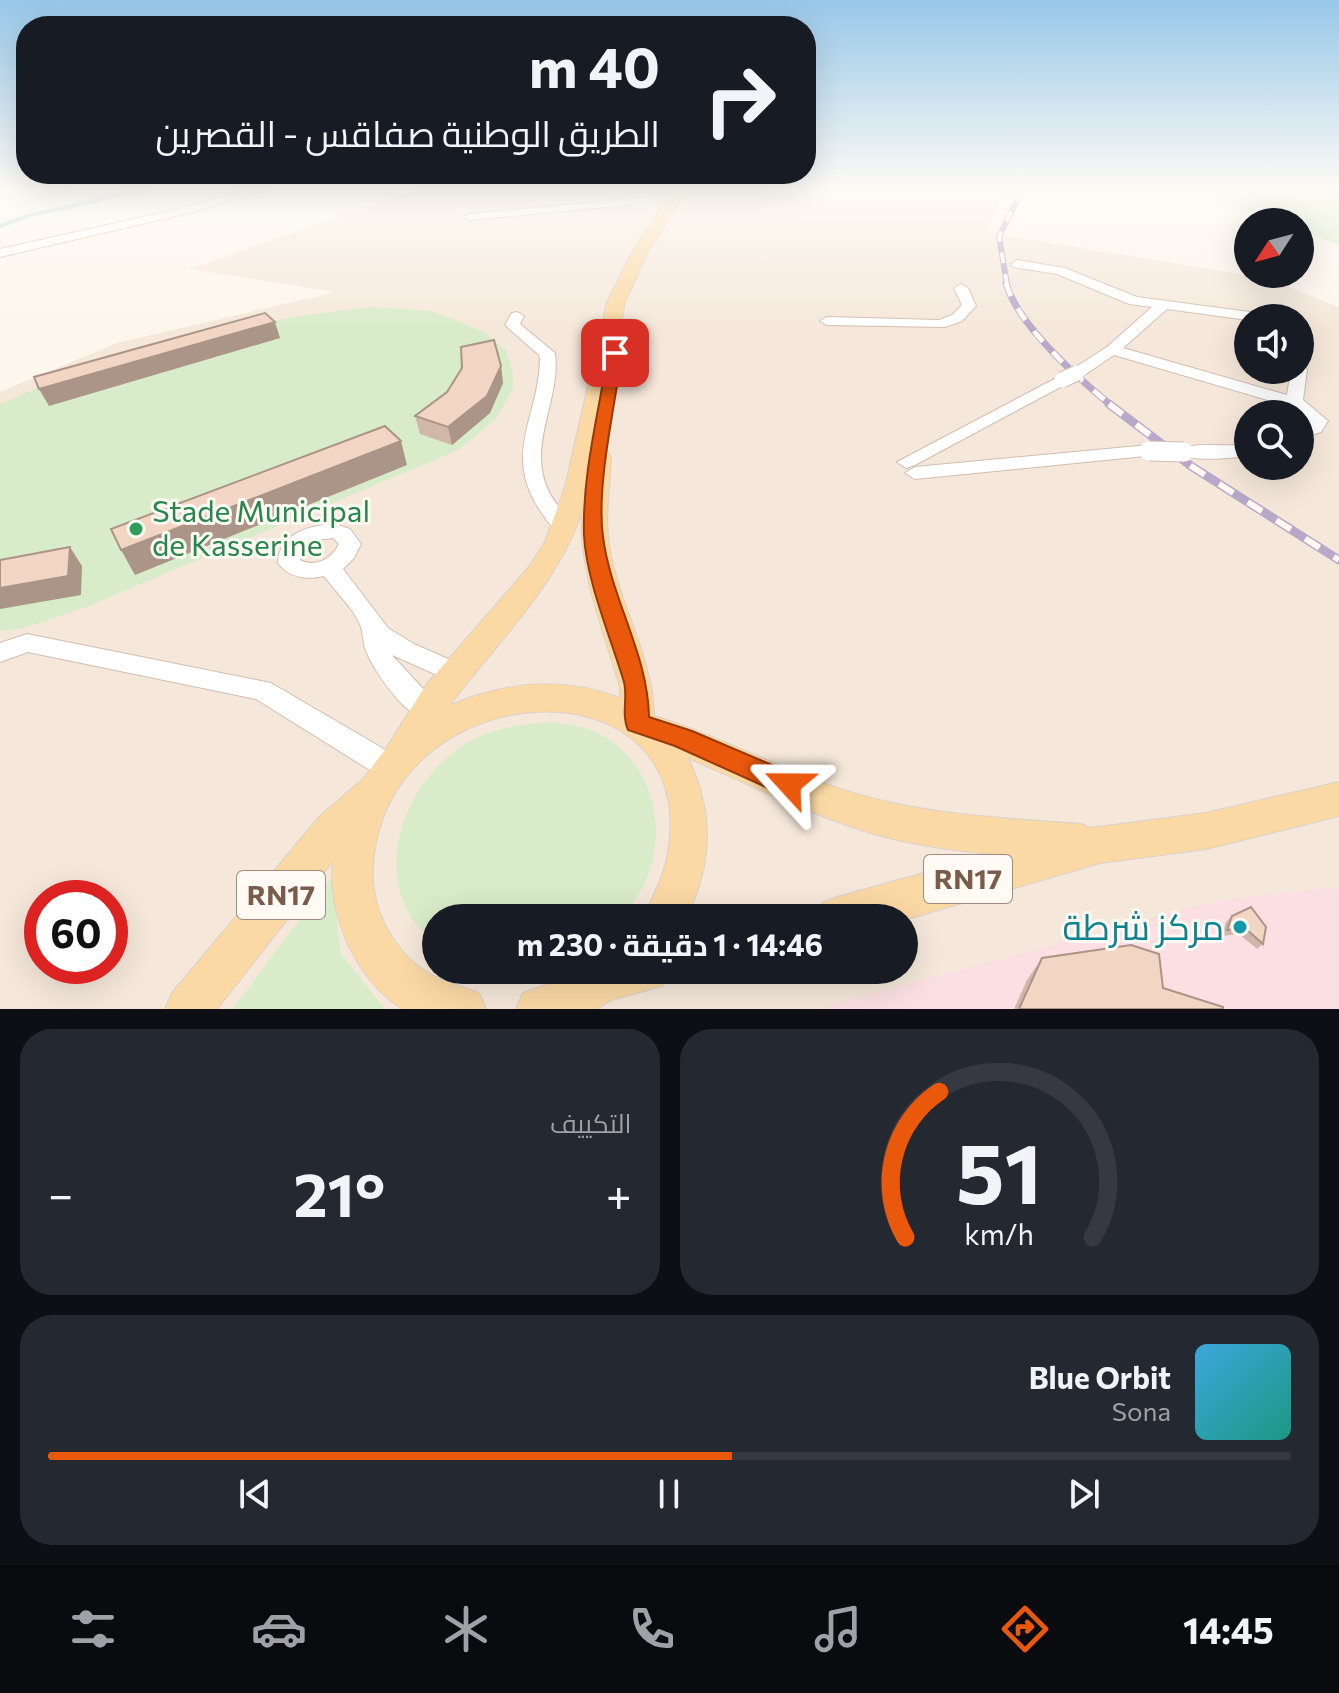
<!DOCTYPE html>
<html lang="ar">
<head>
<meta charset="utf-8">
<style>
	:root { --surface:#171b24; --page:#242831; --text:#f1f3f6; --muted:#9ea1a6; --line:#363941; --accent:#ea580c }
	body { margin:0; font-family:Commissioner,Cairo,sans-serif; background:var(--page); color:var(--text); direction:rtl; height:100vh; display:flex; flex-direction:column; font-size:30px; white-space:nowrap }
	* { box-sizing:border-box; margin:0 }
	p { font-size:26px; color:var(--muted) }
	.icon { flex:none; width:44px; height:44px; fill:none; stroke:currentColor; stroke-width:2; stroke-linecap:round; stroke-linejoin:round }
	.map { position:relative; height:1009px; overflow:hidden; direction:ltr }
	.drawer { display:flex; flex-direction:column; gap:20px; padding:20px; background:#0d0f14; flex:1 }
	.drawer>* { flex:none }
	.banner { position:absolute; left:16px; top:16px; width:800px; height:168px; border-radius:32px; box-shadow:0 8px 32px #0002; direction:rtl; background:#171b24; color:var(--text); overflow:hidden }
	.needle { width:52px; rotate:234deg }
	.buttons { position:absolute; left:1234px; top:208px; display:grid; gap:16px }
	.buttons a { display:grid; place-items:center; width:80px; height:80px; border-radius:50%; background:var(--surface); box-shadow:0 8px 32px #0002; font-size:40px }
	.speed { position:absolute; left:24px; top:880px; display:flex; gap:16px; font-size:40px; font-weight:700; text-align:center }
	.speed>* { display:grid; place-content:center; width:104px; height:104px; border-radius:50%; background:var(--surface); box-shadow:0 8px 32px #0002; line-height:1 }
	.speed .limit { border:12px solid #d22; background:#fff; color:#111 }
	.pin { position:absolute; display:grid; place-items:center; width:68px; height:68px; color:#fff; margin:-34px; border-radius:16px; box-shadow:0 4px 12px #0006 }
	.me { position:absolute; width:88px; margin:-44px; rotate:294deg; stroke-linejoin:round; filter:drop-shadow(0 0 6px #0008) }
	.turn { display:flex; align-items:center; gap:28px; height:168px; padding:0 24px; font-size:36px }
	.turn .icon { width:104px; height:104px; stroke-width:2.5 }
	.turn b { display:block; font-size:56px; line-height:68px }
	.big { font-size:60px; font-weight:700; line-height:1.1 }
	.drawer .widget { flex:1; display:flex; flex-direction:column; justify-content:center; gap:12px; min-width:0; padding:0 28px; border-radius:32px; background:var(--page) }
	.drawer .dial { align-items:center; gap:0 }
	.dial svg { height:208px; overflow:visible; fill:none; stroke:var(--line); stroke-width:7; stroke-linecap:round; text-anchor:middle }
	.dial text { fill:var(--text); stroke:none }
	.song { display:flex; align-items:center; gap:24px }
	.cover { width:96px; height:96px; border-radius:12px; background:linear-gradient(135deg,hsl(200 70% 55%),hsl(170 70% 35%)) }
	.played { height:8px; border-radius:4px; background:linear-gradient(90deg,var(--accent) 55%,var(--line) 55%) }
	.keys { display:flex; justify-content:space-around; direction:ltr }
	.heat { display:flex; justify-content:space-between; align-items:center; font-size:44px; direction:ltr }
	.drawer .tiles { flex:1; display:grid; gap:20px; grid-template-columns:1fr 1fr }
	.widget:last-child { grid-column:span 2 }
	.trip { position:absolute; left:422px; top:904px; width:496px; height:80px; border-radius:40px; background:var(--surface); box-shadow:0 8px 32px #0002; font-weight:700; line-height:80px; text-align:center; direction:rtl }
	.tab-bar { display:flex; height:128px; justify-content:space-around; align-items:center; background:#090b0e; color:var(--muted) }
	.tab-bar .icon { width:56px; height:56px }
	.tab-bar .active { color:var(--accent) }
	.tab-bar b { font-size:36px; color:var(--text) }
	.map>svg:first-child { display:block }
	.residential { fill:#f5e8da; fill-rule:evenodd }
	.medical { fill:#fbdfe3 }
	.green { fill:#d8ecc9 }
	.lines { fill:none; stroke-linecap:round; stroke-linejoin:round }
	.stream { stroke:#a5d3da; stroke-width:4 }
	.minor-casing { stroke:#d1beb0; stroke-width:2 }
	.major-casing { stroke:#dad1cd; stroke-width:2 }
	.minor { fill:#fff; fill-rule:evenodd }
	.major { fill:#fbd9a5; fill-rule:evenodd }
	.rail-far2-casing { stroke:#b9a8c9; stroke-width:6 }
	.rail-far1-casing { stroke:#b9a8c9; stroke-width:7 }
	.rail-casing { stroke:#b9a8c9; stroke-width:9 }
	.rail-far2 { stroke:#fffaf3; stroke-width:4; stroke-dasharray:11; stroke-linecap:butt }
	.rail-far1 { stroke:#fffaf3; stroke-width:5; stroke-dasharray:14; stroke-linecap:butt }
	.rail { stroke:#fffaf3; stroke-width:6; stroke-dasharray:17; stroke-linecap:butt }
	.minor-bridge-far1-casing { stroke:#d1beb0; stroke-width:17; stroke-linecap:butt }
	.minor-bridge-casing { stroke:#d1beb0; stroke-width:21; stroke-linecap:butt }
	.minor-bridge-far1 { stroke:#fff; stroke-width:15 }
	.minor-bridge { stroke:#fff; stroke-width:19 }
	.wall { fill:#d1b7a8 }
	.shaded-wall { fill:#aa9588 }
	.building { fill:#f3d5c3; stroke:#aa9588; stroke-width:2 }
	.route { fill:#ea580c; stroke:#983908; stroke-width:2 }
	.leisure-dot { fill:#2e9e5b; stroke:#fffaf3; stroke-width:3 }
	.culture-dot { fill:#0f9aa8; stroke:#fffaf3; stroke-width:3 }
	.labels { text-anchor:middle; stroke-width:6; stroke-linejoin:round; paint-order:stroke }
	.shield { fill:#fffaf3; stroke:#a28b7f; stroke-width:2 }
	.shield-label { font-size:28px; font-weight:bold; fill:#7a5c4d }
	.leisure-label { font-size:30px; fill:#27864d; stroke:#fffaf3; text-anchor:start }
	.near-culture-label { font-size:36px; fill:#0d838f; stroke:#fffaf3; text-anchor:end }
</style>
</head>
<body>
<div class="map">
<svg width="1339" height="1009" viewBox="0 0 1339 1009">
	<rect width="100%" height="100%" fill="#fdf6ec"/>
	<path class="residential" d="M417,189H1008L985,232L1268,279L1339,307V1009H0V392L117,343L336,292L189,269ZM1248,318H1300V370H1248ZM1248,414H1300V466H1248ZM42,898H110V966H42ZM436,918H904V970H436Z"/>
	<polygon class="medical" points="1336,887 1339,890 1339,1009 816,1009 1214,901"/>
	<g class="green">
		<polygon points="1173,189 1339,189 1339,245 1300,230 1300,222 1279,222 1235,205"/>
		<path d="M374,307L431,311L484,332L506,350L513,374V389L496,419L458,450L86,607L24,628L0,631V404C37,389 75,368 114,357C199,334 287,315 374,307Z"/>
		<path d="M551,722C563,724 576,725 588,729C655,753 673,837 639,894C634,903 625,910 619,918H436V943C429,936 419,929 414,922C371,859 412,771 474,739C499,727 524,724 551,722Z"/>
		<polygon points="332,876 341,954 385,1009 233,1009"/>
	</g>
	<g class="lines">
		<polyline class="stream" points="0,226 27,216 145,189"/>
		<g class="minor-casing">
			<g id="minor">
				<polygon points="253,189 269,189 193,212 0,257 0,249 187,207"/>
				<polygon points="674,195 679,198 678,200 469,220 463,217 469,214"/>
				<polygon points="1017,260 1065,268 1137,297 1272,315 1274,318 1248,320 1167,309 1123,348 1287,395 1291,370 1305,367 1307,370 1303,400 1328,421 1321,432 1300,439 1300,428 1310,422 1288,406 1114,355 1083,376 1071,376 1071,370 1107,347 1152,307 1129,304 1057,274 1013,267 1011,264"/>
				<polygon points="961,284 968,288 976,306 962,321 945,327 827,325 820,321 827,317 939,320 952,315 962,305 954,288"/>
				<path d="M517,312L524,316L520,324L555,353C561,399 528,442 547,488C554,504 566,514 575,528L565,535C553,532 546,519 539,509C503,453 539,416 540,359L539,355L505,325L512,313Z"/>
				<polygon points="1062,375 1068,377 1068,383 913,466 906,468 897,462"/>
				<path d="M1248,444V455C1233,459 1186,462 1175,452C1187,440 1229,448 1248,444Z"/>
				<polygon points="1149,445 1155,447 1158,451 1155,455 915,479 905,473 915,467"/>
				<path d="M335,524L350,529L361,544L354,558L343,569L388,628L414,644L464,666L468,673L464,680L455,683L392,655L436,703L440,711L436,719C411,727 375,673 366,651C363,643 363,634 361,627C355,610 335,591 324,576C307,580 289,578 278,563C279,533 310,525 335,524ZM333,538L339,544C332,559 315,568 300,560L301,550L318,540Z"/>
				<polygon points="27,634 271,683 401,759 405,768 401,777 391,780 381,777 256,699 28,652 0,662 0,643"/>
			</g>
		</g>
		<g class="major-casing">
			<g id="major">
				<path d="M674,189H688L648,252L625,302L597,450L608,452L611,457C610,483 605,512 608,537C615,599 653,654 654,716C720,736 781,770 847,791C922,815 1002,818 1081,824L1090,828L1206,813L1339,782V816L1206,849L1100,863L904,920L816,918L822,903L837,897L993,854C952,850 911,845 871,833C808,814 749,784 688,758C714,813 713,863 686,918H643C651,899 662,882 666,862C712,656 388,666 373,864C369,906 392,951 428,973C443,982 463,986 479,993L486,1009C463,1009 427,1009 405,1009C396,1007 387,997 380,991C348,958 328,907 333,861L217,1009H165L172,993L320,816L363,779L387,747L426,685L528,568L545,542L565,487L607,302L632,252ZM582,511C578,570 604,631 620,687V698C562,676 506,681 449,706C496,643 557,587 582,511Z"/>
				<polygon points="577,970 668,970 662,986 611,1000 597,1009 516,1009 523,993 562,979"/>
			</g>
		</g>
		<use href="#minor" class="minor"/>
		<use href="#major" class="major"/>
		<g class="rail-far2-casing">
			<polyline id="rail-far2" points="1007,285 999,236 1023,189"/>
		</g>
		<g class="rail-far1-casing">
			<path id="rail-far1" d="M1006,283C1018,326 1078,378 1112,406"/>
		</g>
		<g class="rail-casing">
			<polyline id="rail" points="1109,404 1191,466 1339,560"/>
		</g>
		<use href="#rail-far2" class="rail-far2"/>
		<use href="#rail-far1" class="rail-far1"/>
		<use href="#rail" class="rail"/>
		<g class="minor-bridge-far1-casing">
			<polyline id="minor-bridge-far1" points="1062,380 1077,373"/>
		</g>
		<g class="minor-bridge-casing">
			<polyline id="minor-bridge" points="1149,451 1184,452"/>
		</g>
		<use href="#minor-bridge-far1" class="minor-bridge-far1"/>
		<use href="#minor-bridge" class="minor-bridge"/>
	</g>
	<g class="wall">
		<polygon points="501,366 503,383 490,413 452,445 420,434 415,416"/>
		<polygon points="1232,916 1263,944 1257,949 1239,934 1222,936 1226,922"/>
		<polygon points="1042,958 1163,988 1223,1009 1014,1009 1027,980"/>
	</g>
	<g class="shaded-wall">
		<polygon points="275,322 280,338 49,406 39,389"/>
		<polygon points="501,366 503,383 490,413 452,445 448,427"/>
		<polygon points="401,441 407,465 135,575 121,550"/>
		<polygon points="70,547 82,566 81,595 0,609 0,588"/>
	</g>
	<g class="building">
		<polygon points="265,313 275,322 39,389 34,377"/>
		<polygon points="494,340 501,366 487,396 448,427 415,416 447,392 462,368 461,347"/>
		<polygon points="385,426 401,441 121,550 111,529"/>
		<polygon points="70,547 68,576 0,588 0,560"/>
		<polygon points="1251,907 1266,927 1263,944 1245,928 1227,930 1232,916"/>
		<polygon points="1131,945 1159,954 1163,988 1223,1007 1223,1009 1019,1009 1042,958"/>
	</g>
	<linearGradient id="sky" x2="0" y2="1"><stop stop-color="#97c7e8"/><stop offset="0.57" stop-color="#fefbf6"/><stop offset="1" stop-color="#fefbf6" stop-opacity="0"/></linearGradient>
	<rect width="1339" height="330" fill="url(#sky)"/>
	<path class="route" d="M615,349L622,353C615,407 596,484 603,537C611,599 648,654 649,717L692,731L798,776L802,784L798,793L789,796L779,793L675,746L628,730C621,715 628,698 624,682C611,638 586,580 584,535C582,474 599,412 608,353Z"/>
	<circle class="leisure-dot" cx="136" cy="529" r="8"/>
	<circle class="culture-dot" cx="1240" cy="927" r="8"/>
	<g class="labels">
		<g class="shield">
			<rect x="924" y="855" width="88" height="48" rx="6"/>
			<rect x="237" y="871" width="88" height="48" rx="6"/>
		</g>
		<g class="shield-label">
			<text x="968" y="889">RN17</text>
			<text x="281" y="905">RN17</text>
		</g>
		<g class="leisure-label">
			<text x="152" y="522">Stade Municipal<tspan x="152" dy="34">de Kasserine</tspan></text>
		</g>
		<g class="near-culture-label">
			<text x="1224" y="940">مركز شرطة</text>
		</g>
	</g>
</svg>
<div class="buttons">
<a><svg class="needle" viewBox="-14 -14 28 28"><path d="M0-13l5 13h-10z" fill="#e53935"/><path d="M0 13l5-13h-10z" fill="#9ea1a6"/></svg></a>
<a><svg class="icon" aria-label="sound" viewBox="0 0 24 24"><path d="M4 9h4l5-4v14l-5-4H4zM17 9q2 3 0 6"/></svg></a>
<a><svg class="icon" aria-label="search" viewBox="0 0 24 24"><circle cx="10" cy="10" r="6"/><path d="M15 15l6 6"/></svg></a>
</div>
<div class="speed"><div class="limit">60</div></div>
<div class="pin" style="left:615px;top:353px;background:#d93025"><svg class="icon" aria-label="arrive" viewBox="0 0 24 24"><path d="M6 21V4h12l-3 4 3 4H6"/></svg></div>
<svg class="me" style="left:789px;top:784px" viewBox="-20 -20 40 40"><path d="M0-17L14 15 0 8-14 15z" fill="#ea580c" stroke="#fff" stroke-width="4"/></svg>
<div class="trip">14:46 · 1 دقيقة · 230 m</div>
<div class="banner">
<div class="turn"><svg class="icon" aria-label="right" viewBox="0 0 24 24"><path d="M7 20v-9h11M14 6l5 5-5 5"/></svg><div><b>40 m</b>الطريق الوطنية صفاقس - القصرين</div></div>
</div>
</div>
<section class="drawer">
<div class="tiles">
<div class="widget dial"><svg viewBox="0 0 100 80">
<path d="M14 69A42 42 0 1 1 86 69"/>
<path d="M14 69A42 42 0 0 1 27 13" stroke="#ea580c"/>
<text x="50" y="56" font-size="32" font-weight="700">51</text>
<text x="50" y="72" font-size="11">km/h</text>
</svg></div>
<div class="widget"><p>التكييف</p>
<div class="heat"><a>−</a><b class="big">21°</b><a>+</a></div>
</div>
<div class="widget">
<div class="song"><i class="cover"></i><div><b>Blue Orbit</b><p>Sona</p></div></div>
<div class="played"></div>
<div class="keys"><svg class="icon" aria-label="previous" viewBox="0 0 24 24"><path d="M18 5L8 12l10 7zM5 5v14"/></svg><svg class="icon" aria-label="pause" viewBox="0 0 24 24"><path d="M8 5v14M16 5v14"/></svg><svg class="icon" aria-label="next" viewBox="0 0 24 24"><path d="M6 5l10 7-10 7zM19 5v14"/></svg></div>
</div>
</div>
</section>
<nav class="tab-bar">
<b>14:45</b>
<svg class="icon active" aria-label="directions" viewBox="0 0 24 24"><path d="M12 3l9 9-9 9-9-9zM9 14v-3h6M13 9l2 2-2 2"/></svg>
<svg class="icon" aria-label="music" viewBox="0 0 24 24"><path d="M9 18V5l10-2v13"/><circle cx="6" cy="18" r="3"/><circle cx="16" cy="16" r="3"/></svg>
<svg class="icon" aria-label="phone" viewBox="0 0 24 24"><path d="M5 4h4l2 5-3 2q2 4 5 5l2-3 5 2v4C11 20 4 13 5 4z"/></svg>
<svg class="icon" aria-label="climate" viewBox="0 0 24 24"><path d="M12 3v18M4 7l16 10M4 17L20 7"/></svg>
<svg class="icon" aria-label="car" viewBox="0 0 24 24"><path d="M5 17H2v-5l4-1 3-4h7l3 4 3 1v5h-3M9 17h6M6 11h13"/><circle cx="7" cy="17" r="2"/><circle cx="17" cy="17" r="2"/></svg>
<svg class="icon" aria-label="filters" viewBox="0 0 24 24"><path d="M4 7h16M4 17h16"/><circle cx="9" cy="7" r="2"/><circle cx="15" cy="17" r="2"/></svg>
</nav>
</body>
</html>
